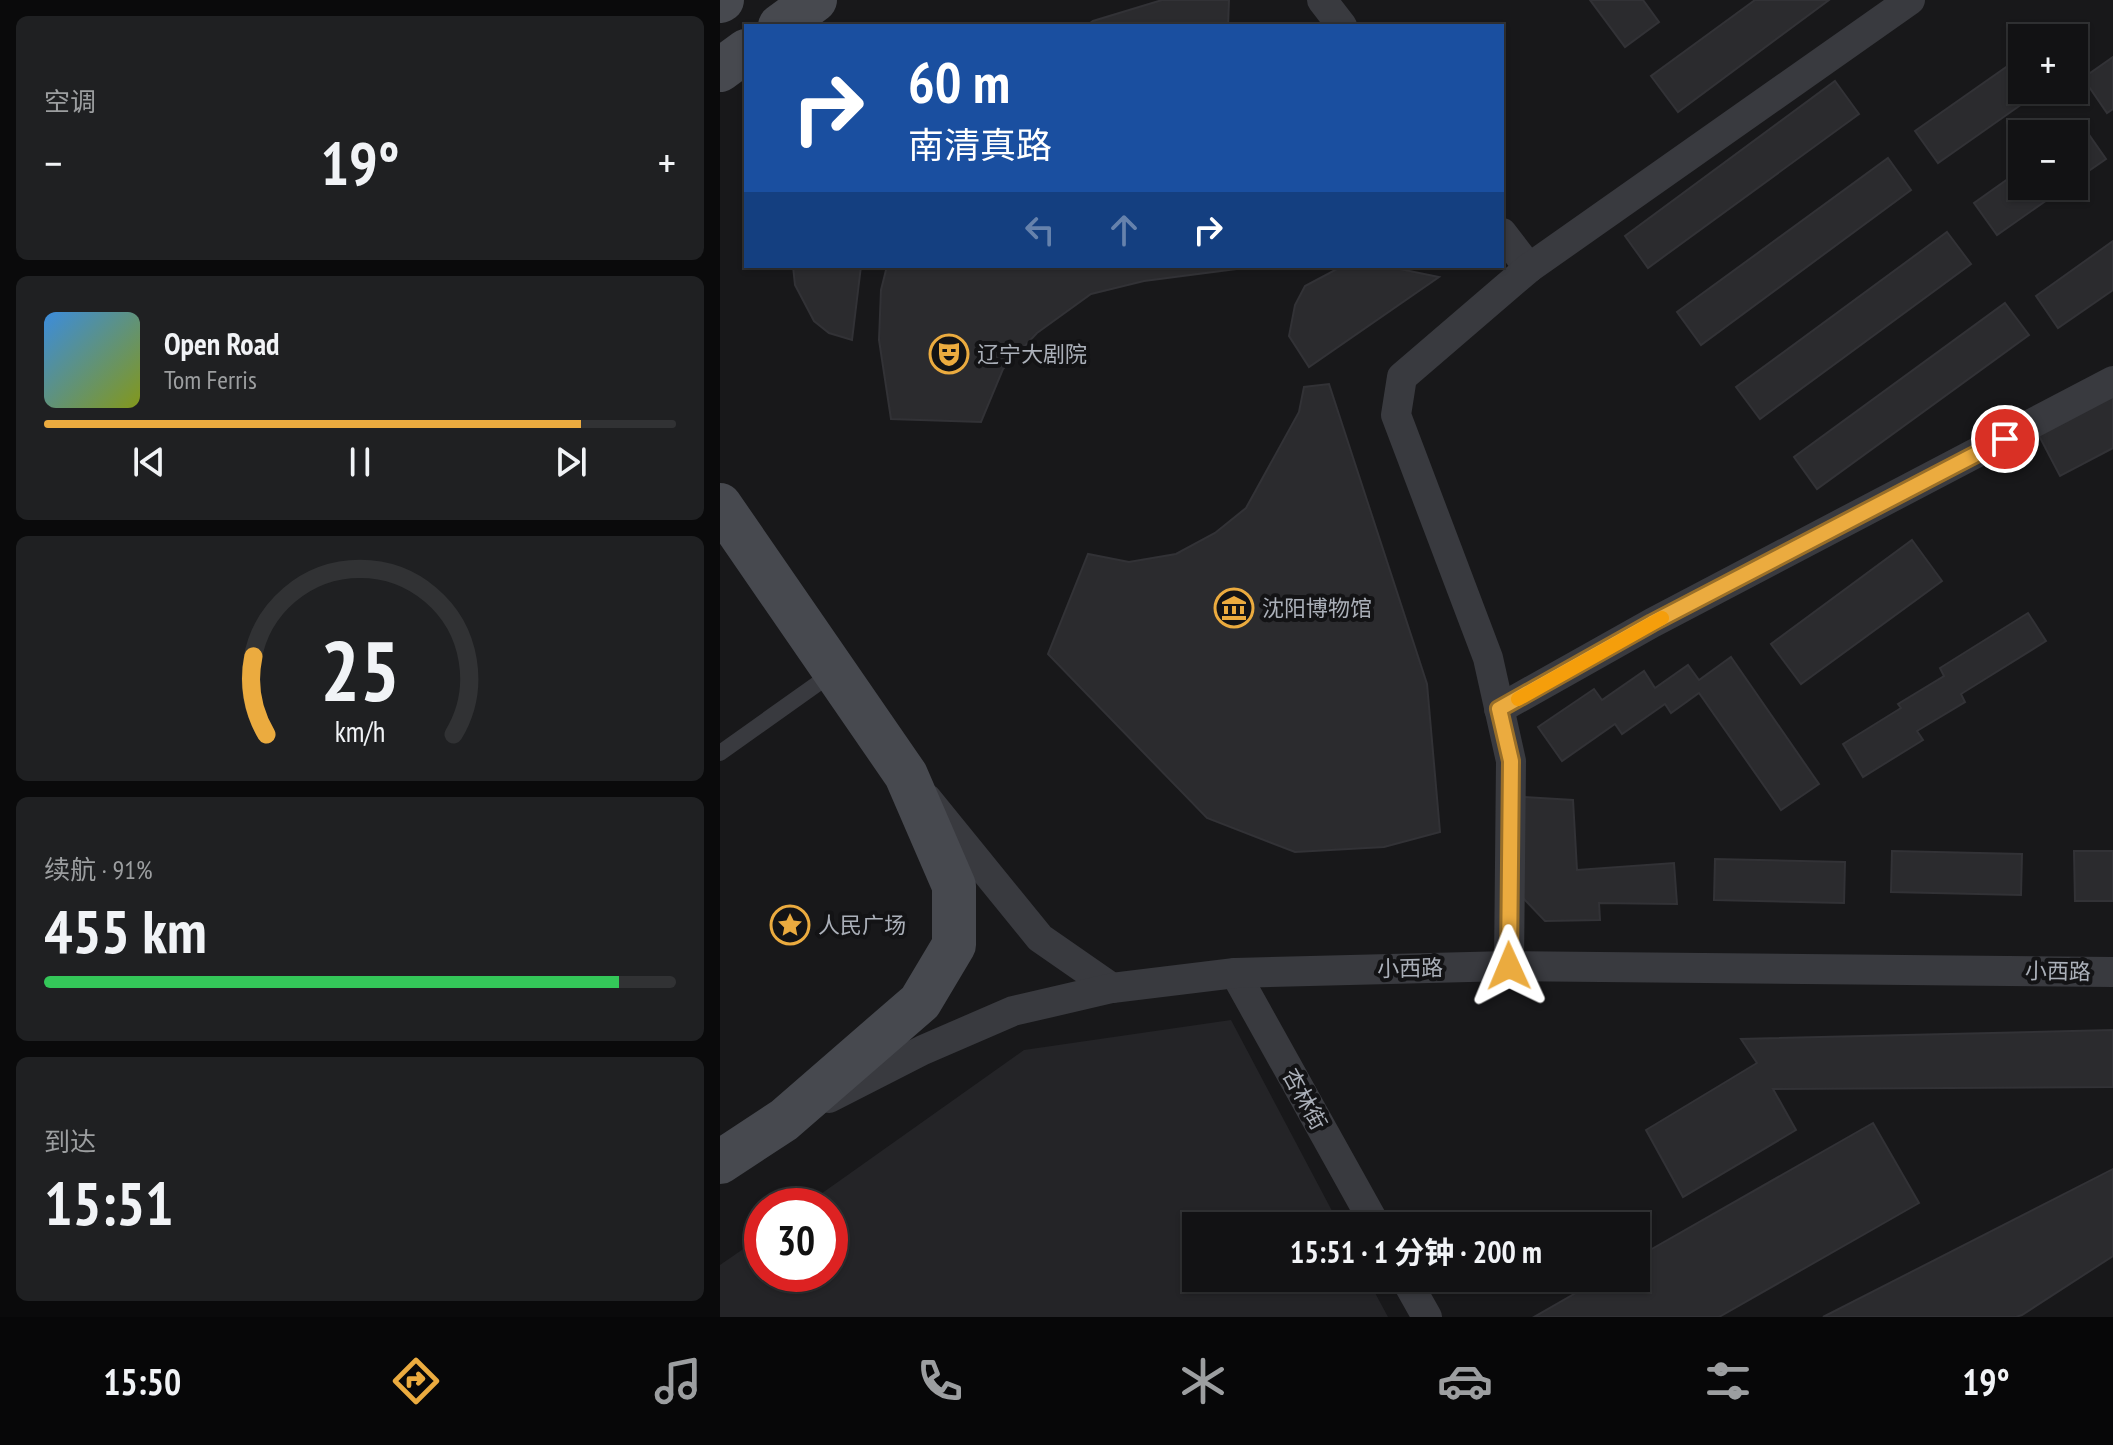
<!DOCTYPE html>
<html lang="zh">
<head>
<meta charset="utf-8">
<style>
	:root { --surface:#121214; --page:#1f2022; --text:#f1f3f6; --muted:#9c9ea0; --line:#313234; --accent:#ebab3f }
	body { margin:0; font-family:"PT Sans Narrow","Noto Sans SC",sans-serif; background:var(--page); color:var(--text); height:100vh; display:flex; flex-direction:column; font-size:30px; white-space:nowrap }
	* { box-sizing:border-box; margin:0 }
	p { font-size:26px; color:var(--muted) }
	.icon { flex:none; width:44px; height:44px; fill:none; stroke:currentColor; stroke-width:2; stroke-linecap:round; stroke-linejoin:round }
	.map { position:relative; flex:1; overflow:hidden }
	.sheet { display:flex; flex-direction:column; gap:16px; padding:16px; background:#0a0a0b; width:720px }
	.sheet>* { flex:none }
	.banner { position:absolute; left:24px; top:24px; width:760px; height:244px; border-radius:0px; box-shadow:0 2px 6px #0004,0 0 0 2px var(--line); background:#1a4fa0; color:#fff; overflow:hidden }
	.controls { position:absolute; left:1288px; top:24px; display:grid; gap:16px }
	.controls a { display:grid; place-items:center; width:80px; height:80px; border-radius:0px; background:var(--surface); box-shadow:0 2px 6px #0004,0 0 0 2px var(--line); font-size:40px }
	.speed { position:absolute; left:24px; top:1188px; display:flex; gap:16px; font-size:40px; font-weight:700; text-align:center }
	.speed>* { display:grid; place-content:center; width:104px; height:104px; border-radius:50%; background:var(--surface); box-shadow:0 2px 6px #0004,0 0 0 2px var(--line); line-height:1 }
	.speed .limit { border:12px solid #d22; background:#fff; color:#111 }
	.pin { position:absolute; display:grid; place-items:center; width:68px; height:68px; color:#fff; margin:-34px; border:4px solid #fff; border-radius:50%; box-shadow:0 2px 8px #0007 }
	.me { position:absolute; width:88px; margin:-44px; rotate:359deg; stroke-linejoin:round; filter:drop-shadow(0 0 6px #0008) }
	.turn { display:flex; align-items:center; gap:28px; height:168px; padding:0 32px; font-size:36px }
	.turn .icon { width:104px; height:104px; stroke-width:2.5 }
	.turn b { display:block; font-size:56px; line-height:68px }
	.lanes { display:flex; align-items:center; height:76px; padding:0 32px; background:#0003; justify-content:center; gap:40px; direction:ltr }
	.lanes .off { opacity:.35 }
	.big { font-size:60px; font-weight:700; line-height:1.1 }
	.sheet .tile { flex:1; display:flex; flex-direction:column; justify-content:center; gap:12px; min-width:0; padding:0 28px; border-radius:12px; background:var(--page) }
	.sheet .dial { align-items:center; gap:0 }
	.dial svg { height:208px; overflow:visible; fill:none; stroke:var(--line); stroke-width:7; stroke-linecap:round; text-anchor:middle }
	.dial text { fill:var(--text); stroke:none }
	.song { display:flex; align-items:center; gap:24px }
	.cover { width:96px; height:96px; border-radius:12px; background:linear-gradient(135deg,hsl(210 70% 55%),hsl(70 70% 35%)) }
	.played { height:8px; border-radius:4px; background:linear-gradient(90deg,var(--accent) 85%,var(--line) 85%) }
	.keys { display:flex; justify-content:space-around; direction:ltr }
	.heat { display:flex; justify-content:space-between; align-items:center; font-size:44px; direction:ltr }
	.charge { height:12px; border-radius:6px; background:linear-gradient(90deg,#34c759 91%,var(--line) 0) }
	.trip { position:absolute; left:462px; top:1212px; width:468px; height:80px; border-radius:0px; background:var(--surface); box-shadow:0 2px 6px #0004,0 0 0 2px var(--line); font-weight:700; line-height:80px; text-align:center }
	.tabs { display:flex; height:128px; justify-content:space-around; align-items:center; background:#070708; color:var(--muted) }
	.tabs .icon { width:56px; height:56px }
	.tabs .active { color:var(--accent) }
	.tabs b { font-size:36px; color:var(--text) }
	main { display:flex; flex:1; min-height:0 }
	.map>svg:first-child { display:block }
	.built { fill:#242427 }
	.building { fill:#2b2b2e; stroke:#323236; stroke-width:2 }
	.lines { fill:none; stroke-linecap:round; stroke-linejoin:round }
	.lane { stroke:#393a3f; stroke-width:16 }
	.street { stroke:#393a3f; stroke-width:30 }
	.secondary { stroke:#47494f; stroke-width:44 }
	.route-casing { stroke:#996f29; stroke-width:20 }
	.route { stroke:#ebab3f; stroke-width:14 }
	.slow { stroke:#f59e0b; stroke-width:14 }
	.labels { text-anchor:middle; stroke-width:8; stroke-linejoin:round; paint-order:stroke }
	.poi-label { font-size:22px; fill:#abb0b9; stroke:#131315; text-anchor:start }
	.street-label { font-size:22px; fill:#abb0b9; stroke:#131315 }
</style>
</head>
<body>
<main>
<section class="sheet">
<div class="tile"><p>空调</p>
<div class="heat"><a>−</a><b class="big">19°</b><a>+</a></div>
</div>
<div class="tile">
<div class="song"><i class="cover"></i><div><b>Open Road</b><p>Tom Ferris</p></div></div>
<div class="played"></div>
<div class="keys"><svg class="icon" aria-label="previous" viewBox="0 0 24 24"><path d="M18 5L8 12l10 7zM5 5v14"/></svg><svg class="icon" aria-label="pause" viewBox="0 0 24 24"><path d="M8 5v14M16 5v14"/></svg><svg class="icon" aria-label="next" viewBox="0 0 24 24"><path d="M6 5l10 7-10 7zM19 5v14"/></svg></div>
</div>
<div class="tile dial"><svg viewBox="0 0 100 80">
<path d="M14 69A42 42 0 1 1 86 69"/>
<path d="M14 69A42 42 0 0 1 9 39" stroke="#ebab3f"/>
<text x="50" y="56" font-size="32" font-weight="700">25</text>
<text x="50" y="72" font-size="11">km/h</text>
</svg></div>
<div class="tile"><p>续航 · 91%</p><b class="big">455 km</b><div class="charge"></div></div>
<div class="tile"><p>到达</p><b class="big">15:51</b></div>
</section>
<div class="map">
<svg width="1393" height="1317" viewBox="0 0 1393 1317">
	<rect width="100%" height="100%" fill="#18181a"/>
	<polygon class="built" points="511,1020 620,1226 476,1226 476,1278 647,1278 668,1317 0,1317 0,1265 42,1236 42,1274 110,1274 110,1206 84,1206 304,1050"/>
	<g class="building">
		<polygon points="442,0 509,0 508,26 366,26 373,21"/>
		<polygon points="870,0 923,0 939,22 905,47"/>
		<polygon points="1035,0 1109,0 958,112 931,76"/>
		<polygon points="1302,56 1302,90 1322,90 1218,163 1195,131"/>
		<polygon points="1393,57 1393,109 1387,113 1363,78"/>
		<polygon points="1115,81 1139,114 928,268 905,236"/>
		<polygon points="1363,126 1386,159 1354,181 1354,134 1352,134"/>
		<polygon points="1168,158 1191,190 981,345 957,312"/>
		<polygon points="1302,169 1302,186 1347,186 1277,235 1254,203"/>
		<polygon points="1227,232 1251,264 1040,419 1016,387"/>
		<polygon points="1393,241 1393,290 1338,328 1316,296"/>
		<polygon points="73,266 141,266 132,340 109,333 94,321 75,285"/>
		<polygon points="167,266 517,266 516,269 424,281 371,294 317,333 283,369 261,422 171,419 159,340 161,290"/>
		<polygon points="665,266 719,277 589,367 569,336 575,305 585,286 617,269"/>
		<polygon points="1285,303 1309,335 1097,489 1074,457"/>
		<polygon points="609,384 707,684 720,832 664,847 575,852 487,818 328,654 368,554 409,562 456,554 495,533 526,508 579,412 584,387"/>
		<polygon points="1393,392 1393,448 1340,476 1317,432"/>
		<polygon points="1192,540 1222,581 1081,684 1051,644"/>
		<polygon points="1308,613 1326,641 1241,694 1245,702 1197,731 1203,740 1143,777 1123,744 1181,708 1178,704 1224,676 1220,668"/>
		<polygon points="1011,657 1099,784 1061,810 979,693 951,713 945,704 902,734 895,724 842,761 818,727 874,689 882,700 924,671 935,688 968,665 979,680"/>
		<polygon points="804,797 853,800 857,870 954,863 957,904 879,903 880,920 825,921 803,898"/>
		<polygon points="1172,851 1302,854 1301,895 1171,892"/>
		<polygon points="1354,851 1393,851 1393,901 1355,901"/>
		<polygon points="995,859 1125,862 1124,903 994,900"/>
		<polygon points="1393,1030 1393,1087 1053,1089 1076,1130 963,1197 926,1130 1037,1063 1021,1039"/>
		<polygon points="1153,1123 1199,1203 999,1317 814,1317 882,1278 916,1278 916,1258"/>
		<polygon points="1393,1169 1393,1256 1302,1315 1296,1317 1103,1317"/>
	</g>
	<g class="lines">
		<polyline class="lane" points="0,753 114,672"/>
		<g class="street">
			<polyline points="602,0 622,26"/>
			<polyline points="782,233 809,268"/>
			<polyline points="779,709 932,623 1393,381"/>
			<polyline points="207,799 320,938 392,988"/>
			<polyline points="789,966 791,761 768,658 676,415 682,377 809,268 1190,0"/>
			<polyline points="515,973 656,1226"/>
			<polyline points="109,1098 203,1050 293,1011 392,988 515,973 789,966 1393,972"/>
			<polyline points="685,1278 707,1317"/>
		</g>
		<g class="secondary">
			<polyline points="0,1 2,0"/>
			<polyline points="60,26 95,0"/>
			<polyline points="0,70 26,51"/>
			<polyline points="0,505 186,775 234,886 234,945 200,1002 64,1120 0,1162"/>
		</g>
	</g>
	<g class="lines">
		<g class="route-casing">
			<polyline id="route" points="789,966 791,761 779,709 932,623 1285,439"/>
		</g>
		<use href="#route" class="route"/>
		<polyline class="slow" points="798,699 942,618"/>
	</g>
	<defs>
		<g id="theatre-ring" transform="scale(2)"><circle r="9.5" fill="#131315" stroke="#ebab3f" stroke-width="1.5"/><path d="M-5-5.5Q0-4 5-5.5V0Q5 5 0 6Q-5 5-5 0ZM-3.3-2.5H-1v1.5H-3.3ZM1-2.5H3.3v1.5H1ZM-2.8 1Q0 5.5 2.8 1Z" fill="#ebab3f"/></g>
		<g id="museum-ring" transform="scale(2)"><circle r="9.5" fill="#131315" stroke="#ebab3f" stroke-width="1.5"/><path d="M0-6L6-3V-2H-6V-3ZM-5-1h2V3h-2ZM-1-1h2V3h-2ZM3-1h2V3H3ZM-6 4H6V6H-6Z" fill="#ebab3f"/></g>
		<g id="sight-ring" transform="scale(2)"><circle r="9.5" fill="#131315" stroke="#ebab3f" stroke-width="1.5"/><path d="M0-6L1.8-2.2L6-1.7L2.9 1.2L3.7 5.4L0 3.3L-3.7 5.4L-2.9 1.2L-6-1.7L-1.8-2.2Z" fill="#ebab3f"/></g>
	</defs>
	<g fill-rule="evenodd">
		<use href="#theatre-ring" x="229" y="354"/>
		<use href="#museum-ring" x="514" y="608"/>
		<use href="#sight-ring" x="70" y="925"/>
	</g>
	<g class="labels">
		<g class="poi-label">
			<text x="257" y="362">辽宁大剧院</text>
			<text x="542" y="616">沈阳博物馆</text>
			<text x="98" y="933">人民广场</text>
		</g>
		<g class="street-label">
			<text transform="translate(690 968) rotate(-1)" y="8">小西路</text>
			<text transform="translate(1338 971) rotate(1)" y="8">小西路</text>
			<text transform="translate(585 1099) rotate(61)" y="8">杏林街</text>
		</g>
	</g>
</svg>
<div class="controls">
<a>+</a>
<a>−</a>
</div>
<div class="speed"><div class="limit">30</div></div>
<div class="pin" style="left:1285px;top:439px;background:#d93025"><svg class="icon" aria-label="arrive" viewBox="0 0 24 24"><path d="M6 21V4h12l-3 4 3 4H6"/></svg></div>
<svg class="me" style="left:789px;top:966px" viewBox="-20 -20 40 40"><path d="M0-17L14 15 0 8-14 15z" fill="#ebab3f" stroke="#fff" stroke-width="4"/></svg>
<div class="trip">15:51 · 1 分钟 · 200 m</div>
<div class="banner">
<div class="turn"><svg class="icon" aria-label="right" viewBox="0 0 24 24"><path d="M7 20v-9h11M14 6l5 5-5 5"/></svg><div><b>60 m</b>南清真路</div></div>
<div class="lanes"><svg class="icon off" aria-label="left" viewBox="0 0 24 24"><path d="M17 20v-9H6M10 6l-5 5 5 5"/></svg><svg class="icon off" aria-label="ahead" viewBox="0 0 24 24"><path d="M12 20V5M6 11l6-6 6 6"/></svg><svg class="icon" aria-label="right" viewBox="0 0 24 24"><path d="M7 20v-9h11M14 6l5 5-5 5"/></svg></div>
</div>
</div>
</main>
<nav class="tabs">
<b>15:50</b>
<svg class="icon active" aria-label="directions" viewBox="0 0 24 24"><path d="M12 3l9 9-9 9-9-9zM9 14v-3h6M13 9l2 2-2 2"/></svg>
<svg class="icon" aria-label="music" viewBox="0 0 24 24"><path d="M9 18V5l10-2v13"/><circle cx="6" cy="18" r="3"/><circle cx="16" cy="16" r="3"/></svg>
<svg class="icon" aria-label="phone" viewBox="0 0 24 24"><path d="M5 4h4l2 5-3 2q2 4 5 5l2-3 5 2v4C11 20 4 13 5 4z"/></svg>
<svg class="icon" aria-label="climate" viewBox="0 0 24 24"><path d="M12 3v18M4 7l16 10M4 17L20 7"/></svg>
<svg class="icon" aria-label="car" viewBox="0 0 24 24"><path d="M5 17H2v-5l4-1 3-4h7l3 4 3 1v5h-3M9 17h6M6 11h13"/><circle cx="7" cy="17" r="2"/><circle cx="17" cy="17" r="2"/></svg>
<svg class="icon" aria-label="filters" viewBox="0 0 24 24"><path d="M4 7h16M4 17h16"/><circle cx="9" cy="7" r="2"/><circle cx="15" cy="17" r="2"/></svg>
<b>19°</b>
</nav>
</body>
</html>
